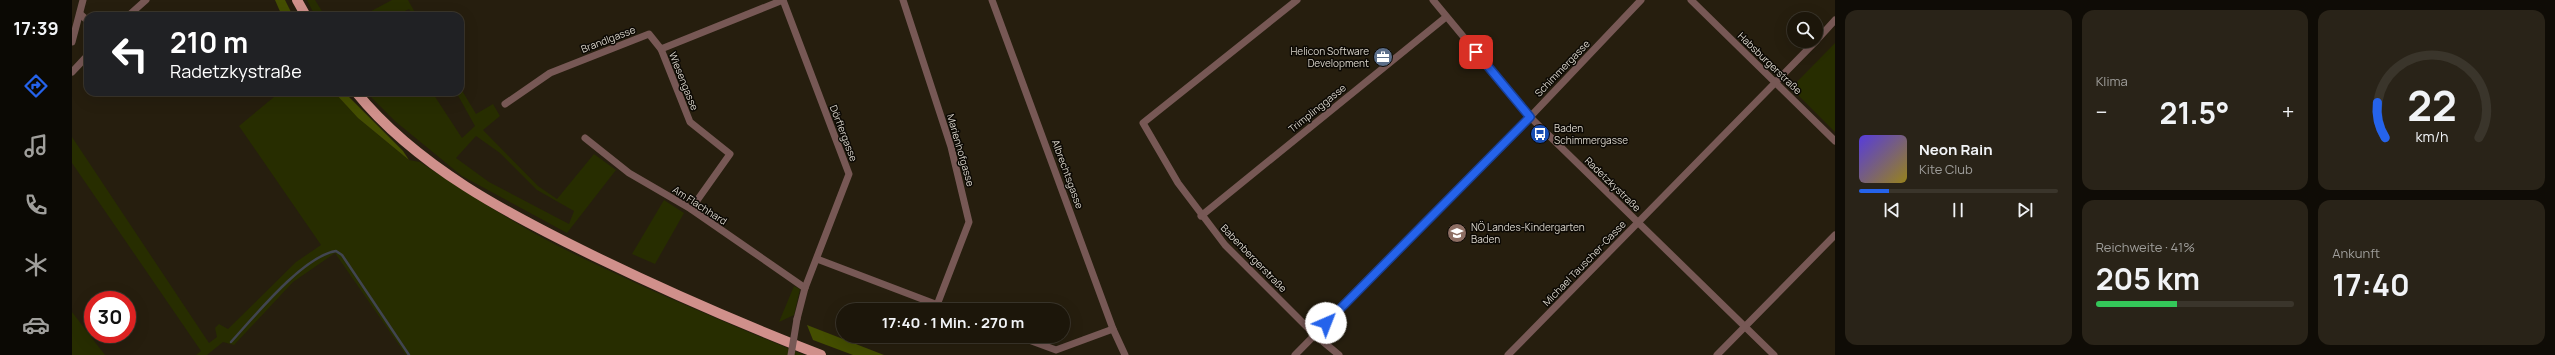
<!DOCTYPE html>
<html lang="de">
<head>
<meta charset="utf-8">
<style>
	:root { --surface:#1c160a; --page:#292318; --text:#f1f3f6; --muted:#a09f9c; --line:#3a352b; --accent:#2563eb }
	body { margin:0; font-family:Manrope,sans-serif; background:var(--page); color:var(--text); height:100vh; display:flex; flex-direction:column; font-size:15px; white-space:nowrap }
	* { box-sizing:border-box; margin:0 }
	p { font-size:13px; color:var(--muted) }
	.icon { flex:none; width:22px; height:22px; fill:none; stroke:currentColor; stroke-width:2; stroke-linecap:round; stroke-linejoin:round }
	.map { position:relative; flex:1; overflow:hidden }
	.panel { display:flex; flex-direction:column; gap:10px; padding:10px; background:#0f0c06; width:720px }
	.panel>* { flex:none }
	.guide { position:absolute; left:12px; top:12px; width:380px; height:84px; border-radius:12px; box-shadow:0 4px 16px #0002,0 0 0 1px var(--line); background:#202124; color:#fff; overflow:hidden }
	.tools { position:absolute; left:1715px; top:12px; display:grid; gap:8px }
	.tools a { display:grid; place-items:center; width:36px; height:36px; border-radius:50%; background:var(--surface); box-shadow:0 4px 16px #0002,0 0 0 1px var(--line); font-size:20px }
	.speed { position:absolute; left:12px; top:291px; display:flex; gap:8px; font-size:20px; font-weight:700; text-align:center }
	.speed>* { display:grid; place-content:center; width:52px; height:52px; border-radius:50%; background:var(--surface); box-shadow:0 4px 16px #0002,0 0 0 1px var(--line); line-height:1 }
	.speed .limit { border:6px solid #d22; background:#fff; color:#111 }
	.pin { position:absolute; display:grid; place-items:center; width:34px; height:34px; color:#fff; margin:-17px; border-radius:8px; box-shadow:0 2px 6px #0006 }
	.me { position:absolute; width:44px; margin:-22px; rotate:44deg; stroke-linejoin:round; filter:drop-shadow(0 0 3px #0008) }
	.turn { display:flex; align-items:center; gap:14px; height:84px; padding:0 20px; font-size:18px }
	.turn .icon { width:52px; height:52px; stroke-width:2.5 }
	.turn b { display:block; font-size:28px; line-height:34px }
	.big { font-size:30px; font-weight:700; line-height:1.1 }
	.panel .card { flex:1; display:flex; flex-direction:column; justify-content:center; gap:6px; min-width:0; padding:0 14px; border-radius:12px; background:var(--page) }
	.panel .dial { align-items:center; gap:0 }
	.dial svg { height:104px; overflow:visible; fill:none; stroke:var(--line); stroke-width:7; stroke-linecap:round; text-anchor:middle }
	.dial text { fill:var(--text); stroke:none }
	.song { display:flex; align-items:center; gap:12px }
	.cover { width:48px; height:48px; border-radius:6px; background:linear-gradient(135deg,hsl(250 70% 55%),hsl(50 70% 35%)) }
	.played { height:4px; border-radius:2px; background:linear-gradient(90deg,var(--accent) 15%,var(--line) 15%) }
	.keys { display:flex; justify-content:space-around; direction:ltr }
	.heat { display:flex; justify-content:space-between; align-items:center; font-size:22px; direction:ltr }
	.charge { height:6px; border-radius:3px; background:linear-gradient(90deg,#34c759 41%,var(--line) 0) }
	.panel .tiles { flex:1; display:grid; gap:10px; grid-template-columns:repeat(3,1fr) }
	.card:first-child { grid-row:span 2 }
	.trip { position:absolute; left:764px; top:303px; width:234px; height:40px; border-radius:20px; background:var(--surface); box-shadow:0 4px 16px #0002,0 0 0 1px var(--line); font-weight:700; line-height:40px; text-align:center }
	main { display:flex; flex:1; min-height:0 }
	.tab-bar { display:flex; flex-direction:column; width:72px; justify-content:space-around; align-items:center; background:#0b0904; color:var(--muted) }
	.tab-bar .icon { width:28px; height:28px }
	.tab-bar .selected { color:var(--accent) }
	.tab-bar b { font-size:18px; color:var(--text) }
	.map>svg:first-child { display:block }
	.green { fill:#272d00; fill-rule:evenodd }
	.forest { fill:#444e01 }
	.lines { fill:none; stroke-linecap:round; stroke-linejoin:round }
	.stream { stroke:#414550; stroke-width:2.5 }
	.street { stroke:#775855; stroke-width:7 }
	.primary { stroke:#d0908b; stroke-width:10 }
	.street-bridge { stroke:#775855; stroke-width:7 }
	.route-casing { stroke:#184099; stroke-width:10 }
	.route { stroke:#2563eb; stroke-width:7 }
	.labels { text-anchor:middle; stroke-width:3; stroke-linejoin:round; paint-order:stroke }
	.street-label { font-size:10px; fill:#dad5cb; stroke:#0c0904 }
	.poi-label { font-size:10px; fill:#dad5cb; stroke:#0c0904; text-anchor:start }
</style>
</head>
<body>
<main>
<nav class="tab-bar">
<b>17:39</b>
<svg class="icon selected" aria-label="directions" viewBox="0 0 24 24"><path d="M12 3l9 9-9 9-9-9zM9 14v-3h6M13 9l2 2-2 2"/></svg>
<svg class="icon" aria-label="music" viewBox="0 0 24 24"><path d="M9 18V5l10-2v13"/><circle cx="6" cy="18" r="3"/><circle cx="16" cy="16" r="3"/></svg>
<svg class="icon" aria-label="phone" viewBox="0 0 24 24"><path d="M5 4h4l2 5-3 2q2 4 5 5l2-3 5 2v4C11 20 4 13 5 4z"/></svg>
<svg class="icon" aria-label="climate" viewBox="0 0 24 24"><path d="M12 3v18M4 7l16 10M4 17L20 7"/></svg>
<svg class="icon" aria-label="car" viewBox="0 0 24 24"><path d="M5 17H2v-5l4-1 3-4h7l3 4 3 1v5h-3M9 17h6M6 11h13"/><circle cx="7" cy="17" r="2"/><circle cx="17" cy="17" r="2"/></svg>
</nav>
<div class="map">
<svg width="1763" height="355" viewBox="0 0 1763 355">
	<rect width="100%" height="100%" fill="#261e0e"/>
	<g class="green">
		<polygon points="235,0 243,0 253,16 243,16"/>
		<polygon points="320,0 336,0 345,16 341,16 337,9 323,16 290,16"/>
		<polygon points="1763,43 1763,132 1719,88"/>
		<path d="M388,87L404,114L421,104L428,116L411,130L466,186L485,199L522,154L544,170L495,233L390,176L324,122L294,92H360L390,138L403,126L384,92H388ZM404,136L428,153L465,190L502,211L497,224L417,182L384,158Z"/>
		<path d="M208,92H262L286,118L337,160L348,162C394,192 439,222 488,247C568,287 650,321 732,355H334L263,253L221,282L162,345L151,342L135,355H124L129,351L0,163V137L137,343L145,337L143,328L147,324L156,329L224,262L249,245L167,126Z"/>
		<polygon points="592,200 612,213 583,264 560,254"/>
		<polygon points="722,286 728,289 722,315 707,322"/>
		<polygon points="0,312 33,355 0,355"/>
	</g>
	<g class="forest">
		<polygon points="203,0 213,0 221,16 210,16"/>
		<polygon points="262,92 272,92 331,151 337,160 286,118"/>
		<polygon points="735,325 812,355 781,355 741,340"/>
	</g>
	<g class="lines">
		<path class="stream" d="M159,342C182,317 231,256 264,251L270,255L337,355"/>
		<g class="street">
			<polyline points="711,0 777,174 733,288 725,319"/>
			<polyline points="831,0 879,147 897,222 865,305"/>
			<polyline points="920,0 1041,329 1053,355"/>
			<polyline points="1225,0 1071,123 1106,183 1153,245 1243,335 1267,355"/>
			<polyline points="1361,0 1458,117 1702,355"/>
			<polyline points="1619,0 1763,141"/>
			<polyline points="8,14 16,21"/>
			<polyline points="56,16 74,0"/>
			<polyline points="1744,41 1763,20"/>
			<polyline points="0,42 11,0"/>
			<polyline points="589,49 618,122 658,154 619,209"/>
			<polyline points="0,72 16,55"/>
			<polyline points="433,104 478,73 577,34 589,49 711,0"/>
			<polyline points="513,138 557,173 619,209 733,288"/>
			<polyline points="1129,216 1374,17"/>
			<polyline points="745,259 879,310"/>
			<polyline points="946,336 984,350 1041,329"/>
			<polyline points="1223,355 1458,117 1569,0"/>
			<polyline points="1436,355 1744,41"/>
			<polyline points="1645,355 1763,235"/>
		</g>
		<g class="primary">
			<polyline points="225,0 234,16"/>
			<path d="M284,92C345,167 436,214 522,256C596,292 672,325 749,355"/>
		</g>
		<polyline class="street-bridge" points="719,355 725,319"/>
	</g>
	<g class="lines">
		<g class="route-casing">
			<polyline id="route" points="1254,323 1458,117 1404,52"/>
		</g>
		<use href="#route" class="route"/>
	</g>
	<defs>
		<g id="office-disc" transform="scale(1)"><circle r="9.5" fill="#5c6f8a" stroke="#0c0904"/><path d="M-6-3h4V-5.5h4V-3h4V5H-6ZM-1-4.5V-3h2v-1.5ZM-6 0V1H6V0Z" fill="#fff"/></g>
		<g id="bus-disc" transform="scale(1)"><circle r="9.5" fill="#1a4fb4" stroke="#0c0904"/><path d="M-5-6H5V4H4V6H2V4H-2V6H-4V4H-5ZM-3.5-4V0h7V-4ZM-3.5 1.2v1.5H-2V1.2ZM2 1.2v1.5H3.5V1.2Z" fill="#fff"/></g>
		<g id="school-disc" transform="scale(1)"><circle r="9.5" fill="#8d6e63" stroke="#0c0904"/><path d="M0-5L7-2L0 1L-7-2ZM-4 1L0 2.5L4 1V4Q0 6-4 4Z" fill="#fff"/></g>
	</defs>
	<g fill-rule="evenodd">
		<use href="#office-disc" x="1311" y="57"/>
		<use href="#bus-disc" x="1468" y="134"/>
		<use href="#school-disc" x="1385" y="233"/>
	</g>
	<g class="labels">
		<g class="street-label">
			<text transform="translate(536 39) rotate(-21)" y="4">Brandlgasse</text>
			<text transform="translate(1698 63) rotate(44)" y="4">Habsburgerstraße</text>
			<text transform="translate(1490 68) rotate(-46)" y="4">Schimmergasse</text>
			<text transform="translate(612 81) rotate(68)" y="4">Wiesengasse</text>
			<text transform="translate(1245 108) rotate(-39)" y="4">Trimplinggasse</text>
			<text transform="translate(772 133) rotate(69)" y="4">Dörflergasse</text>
			<text transform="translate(889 150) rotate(74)" y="4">Marienhofgasse</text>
			<text transform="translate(996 174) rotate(70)" y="4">Albrechtsgasse</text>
			<text transform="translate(1541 184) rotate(44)" y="4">Radetzkystraße</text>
			<text transform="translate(628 205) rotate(33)" y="4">Am Flachhard</text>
			<text transform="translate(1182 258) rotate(46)" y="4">Babenbergerstraße</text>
			<text transform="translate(1512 263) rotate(-46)" y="4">Michael Tauscher-Gasse</text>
		</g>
		<g class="poi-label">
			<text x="1297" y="55" text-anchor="end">Helicon Software<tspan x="1297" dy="12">Development</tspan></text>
			<text x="1482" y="132">Baden<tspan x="1482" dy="12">Schimmergasse</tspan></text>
			<text x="1399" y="231">NÖ Landes-Kindergarten<tspan x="1399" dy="12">Baden</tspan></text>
		</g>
	</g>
</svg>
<div class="tools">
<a><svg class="icon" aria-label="search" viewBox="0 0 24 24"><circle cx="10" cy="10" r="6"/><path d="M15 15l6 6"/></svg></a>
</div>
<div class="speed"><div class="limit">30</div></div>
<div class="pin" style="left:1404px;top:52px;background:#d93025"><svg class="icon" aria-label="arrive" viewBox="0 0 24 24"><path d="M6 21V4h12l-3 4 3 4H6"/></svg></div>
<svg class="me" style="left:1254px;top:323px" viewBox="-20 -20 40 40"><circle r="19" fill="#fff"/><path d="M0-13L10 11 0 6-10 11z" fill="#2563eb"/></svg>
<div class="trip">17:40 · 1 Min. · 270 m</div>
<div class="guide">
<div class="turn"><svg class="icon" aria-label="left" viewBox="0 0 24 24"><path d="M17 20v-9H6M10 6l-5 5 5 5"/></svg><div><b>210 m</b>Radetzkystraße</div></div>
</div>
</div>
<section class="panel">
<div class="tiles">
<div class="card">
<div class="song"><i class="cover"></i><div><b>Neon Rain</b><p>Kite Club</p></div></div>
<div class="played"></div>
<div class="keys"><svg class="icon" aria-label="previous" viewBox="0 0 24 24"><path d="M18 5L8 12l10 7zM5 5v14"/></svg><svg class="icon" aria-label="pause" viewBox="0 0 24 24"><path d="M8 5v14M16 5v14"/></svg><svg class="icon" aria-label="next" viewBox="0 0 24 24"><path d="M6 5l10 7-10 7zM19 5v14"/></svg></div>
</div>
<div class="card"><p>Klima</p>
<div class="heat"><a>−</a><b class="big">21.5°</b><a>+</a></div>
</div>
<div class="card dial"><svg viewBox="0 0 100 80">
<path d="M14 69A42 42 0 1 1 86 69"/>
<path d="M14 69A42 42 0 0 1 8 42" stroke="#2563eb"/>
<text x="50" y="56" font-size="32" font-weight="700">22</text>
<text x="50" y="72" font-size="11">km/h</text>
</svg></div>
<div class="card"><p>Reichweite · 41%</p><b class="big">205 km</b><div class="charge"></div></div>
<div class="card"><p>Ankunft</p><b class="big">17:40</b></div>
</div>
</section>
</main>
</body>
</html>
